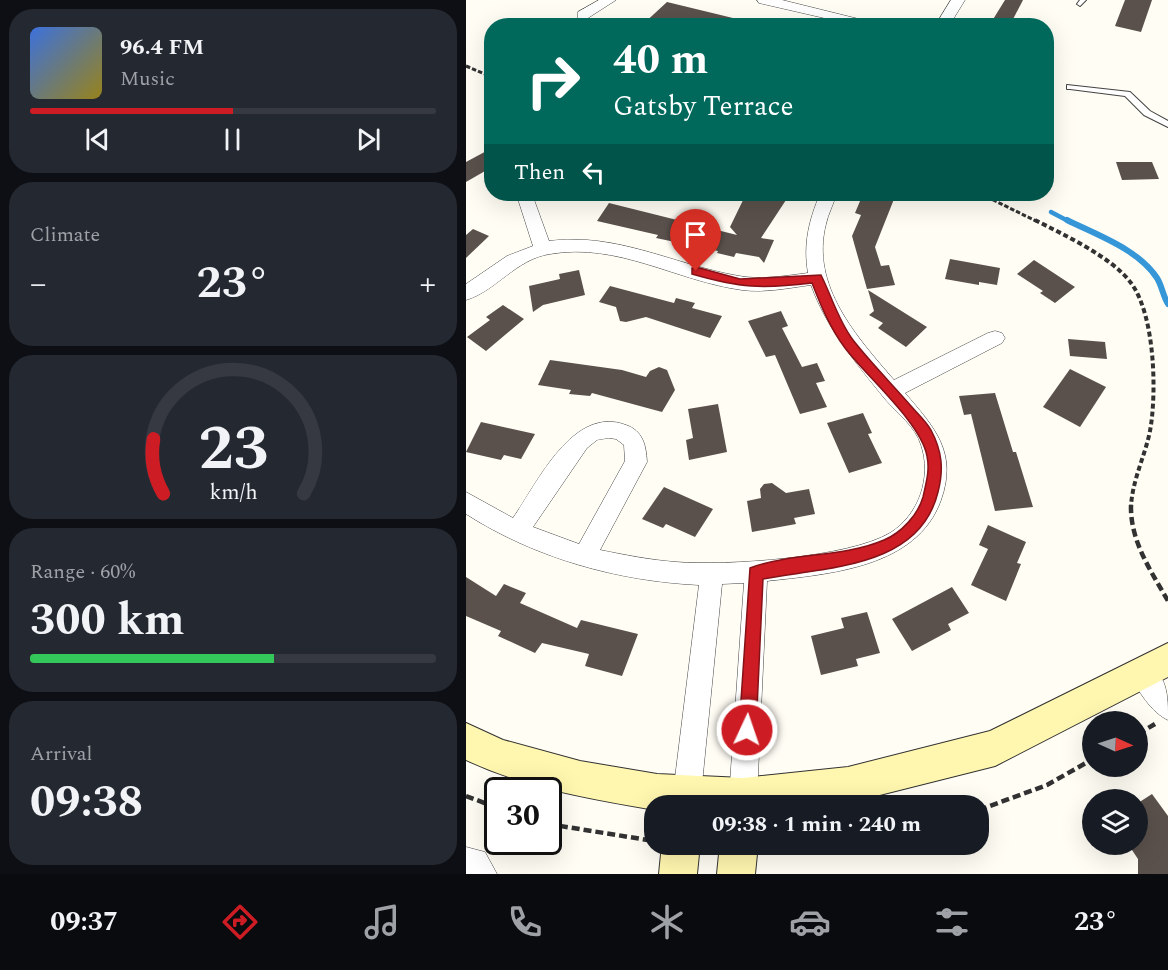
<!DOCTYPE html>
<html lang="en">
<head>
<meta charset="utf-8">
<style>
	:root { --surface:#171b24; --page:#242831; --text:#f1f3f6; --muted:#9ea1a6; --line:#363941; --accent:#cd1c24 }
	body { margin:0; font-family:Spectral,serif; background:var(--page); color:var(--text); height:100vh; display:flex; flex-direction:column; font-size:22px; white-space:nowrap }
	* { box-sizing:border-box; margin:0 }
	p { font-size:20px; color:var(--muted) }
	.icon { flex:none; width:33px; height:33px; fill:none; stroke:currentColor; stroke-width:2; stroke-linecap:round; stroke-linejoin:round }
	.map { position:relative; flex:1; overflow:hidden }
	.panel { display:flex; flex-direction:column; gap:9px; padding:9px; background:#0d0f14; width:466px }
	.panel>* { flex:none }
	.top-card { position:absolute; left:18px; top:18px; width:570px; height:183px; border-radius:24px; box-shadow:0 6px 24px #0002; background:#00695c; color:#fff; overflow:hidden }
	.needle { width:39px; rotate:93deg }
	.buttons { position:absolute; left:616px; top:711px; display:grid; gap:12px }
	.buttons a { display:grid; place-items:center; width:66px; height:66px; border-radius:50%; background:var(--surface); box-shadow:0 6px 24px #0002; font-size:30px }
	.speed { position:absolute; left:18px; top:777px; display:flex; gap:12px; font-size:30px; font-weight:700; text-align:center }
	.speed>* { display:grid; place-content:center; width:78px; height:78px; border-radius:50%; background:var(--surface); box-shadow:0 6px 24px #0002; line-height:1 }
	.speed .limit { border:3px solid #111; border-radius:9px; background:#fff; color:#111 }
	.pin { position:absolute; display:grid; place-items:center; width:51px; height:51px; color:#fff; margin:-62px -26px; border-radius:50% 50% 50% 0; rotate:-45deg; box-shadow:0 0 6px #0007 }
	.pin .icon { rotate:45deg }
	.me { position:absolute; width:66px; margin:-33px; rotate:3deg; stroke-linejoin:round; filter:drop-shadow(0 0 4px #0008) }
	.turn { display:flex; align-items:center; gap:21px; height:126px; padding:0 30px; font-size:27px }
	.turn .icon { width:78px; height:78px; stroke-width:2.5 }
	.turn b { display:block; font-size:42px; line-height:51px }
	.then { display:flex; align-items:center; height:57px; padding:0 30px; background:#0003; gap:12px; font-size:22px }
	.big { font-size:45px; font-weight:700; line-height:1.1 }
	.panel .card { flex:1; display:flex; flex-direction:column; justify-content:center; gap:9px; min-width:0; padding:0 21px; border-radius:24px; background:var(--page) }
	.panel .dial { align-items:center; gap:0 }
	.dial svg { height:156px; overflow:visible; fill:none; stroke:var(--line); stroke-width:7; stroke-linecap:round; text-anchor:middle }
	.dial text { fill:var(--text); stroke:none }
	.song { display:flex; align-items:center; gap:18px }
	.cover { width:72px; height:72px; border-radius:9px; background:linear-gradient(135deg,hsl(220 70% 55%),hsl(50 70% 35%)) }
	.played { height:6px; border-radius:3px; background:linear-gradient(90deg,var(--accent) 50%,var(--line) 50%) }
	.keys { display:flex; justify-content:space-around; direction:ltr }
	.heat { display:flex; justify-content:space-between; align-items:center; font-size:33px; direction:ltr }
	.charge { height:9px; border-radius:4px; background:linear-gradient(90deg,#34c759 60%,var(--line) 0) }
	.trip { position:absolute; left:178px; top:795px; width:345px; height:60px; border-radius:24px; background:var(--surface); box-shadow:0 6px 24px #0002; font-weight:700; line-height:60px; text-align:center }
	.menu { display:flex; height:96px; justify-content:space-around; align-items:center; background:#090b0e; color:var(--muted) }
	.menu .icon { width:42px; height:42px }
	.menu .current { color:var(--accent) }
	.menu b { font-size:27px; color:var(--text) }
	main { display:flex; flex:1; min-height:0 }
	.map>svg:first-child { display:block }
	.lines { fill:none; stroke-linecap:round; stroke-linejoin:round }
	.stream-far1 { stroke:#3596d8; stroke-width:4.5 }
	.stream { stroke:#3596d8; stroke-width:6 }
	.building { fill:#5a514c }
	.lane-casing { stroke:#434343; stroke-width:2 }
	.street-casing { stroke:#434343; stroke-width:1 }
	.secondary-casing { stroke:#323232; stroke-width:2 }
	.path-far2 { stroke:#323232; stroke-width:3; stroke-dasharray:4.5 2; stroke-linecap:butt }
	.path-far1 { stroke:#323232; stroke-width:4; stroke-dasharray:5 3; stroke-linecap:butt }
	.path { stroke:#323232; stroke-width:4.5; stroke-dasharray:8 4; stroke-linecap:butt }
	.lane { fill:#fff; fill-rule:evenodd }
	.street { fill:#fff; fill-rule:evenodd }
	.secondary { fill:#fff6af; fill-rule:evenodd }
	.route { fill:#cd1c24; stroke:#851217; stroke-width:1.5 }
</style>
</head>
<body>
<main>
<section class="panel">
<div class="card">
<div class="song"><i class="cover"></i><div><b>96.4 FM</b><p>Music</p></div></div>
<div class="played"></div>
<div class="keys"><svg class="icon" aria-label="previous" viewBox="0 0 24 24"><path d="M18 5L8 12l10 7zM5 5v14"/></svg><svg class="icon" aria-label="pause" viewBox="0 0 24 24"><path d="M8 5v14M16 5v14"/></svg><svg class="icon" aria-label="next" viewBox="0 0 24 24"><path d="M6 5l10 7-10 7zM19 5v14"/></svg></div>
</div>
<div class="card"><p>Climate</p>
<div class="heat"><a>−</a><b class="big">23°</b><a>+</a></div>
</div>
<div class="card dial"><svg viewBox="0 0 100 80">
<path d="M14 69A42 42 0 1 1 86 69"/>
<path d="M14 69A42 42 0 0 1 9 41" stroke="#cd1c24"/>
<text x="50" y="56" font-size="32" font-weight="700">23</text>
<text x="50" y="72" font-size="11">km/h</text>
</svg></div>
<div class="card"><p>Range · 60%</p><b class="big">300 km</b><div class="charge"></div></div>
<div class="card"><p>Arrival</p><b class="big">09:38</b></div>
</section>
<div class="map">
<svg width="702" height="874" viewBox="0 0 702 874">
	<rect width="100%" height="100%" fill="#fffdf4"/>
	<g class="lines">
		<polyline class="stream-far1" points="585,212 604,222"/>
		<path class="stream" d="M601,220C631,235 672,249 691,278C696,286 697,296 702,304"/>
	</g>
	<g class="building">
		<polygon points="539,0 557,0 544,25 526,21"/>
		<polygon points="659,0 686,0 675,32 649,26"/>
		<polygon points="201,2 271,19 270,26 175,26"/>
		<polygon points="26,148 26,167 0,182 0,162"/>
		<polygon points="650,162 686,162 693,179 656,180"/>
		<polygon points="280,194 296,194 320,200 295,238 308,240 298,263 293,257 270,253 268,257 251,253 252,251 190,238 192,235 131,221 143,203 271,235 264,227"/>
		<polygon points="397,194 430,194 409,247 415,266 423,265 429,285 401,289 386,236 395,215 389,213"/>
		<polygon points="7,229 23,236 0,258 0,235"/>
		<polygon points="484,259 534,268 531,285 513,282 513,285 479,279"/>
		<polygon points="568,260 609,287 589,303 574,293 577,291 551,274"/>
		<polygon points="113,270 119,295 77,305 67,312 63,286 94,279 93,274"/>
		<polygon points="144,286 208,303 210,298 229,303 226,308 256,316 244,338 180,317 160,322 154,321 150,307 133,302"/>
		<polygon points="402,290 461,327 440,347 412,328 417,323 403,315 408,311"/>
		<polygon points="37,305 58,319 20,351 1,337 24,320 20,317"/>
		<polygon points="315,311 322,326 316,328 336,367 351,363 359,381 350,383 361,407 334,414 309,355 300,357 282,321"/>
		<polygon points="602,339 639,342 641,359 604,356"/>
		<polygon points="84,360 156,370 180,377 184,371 193,367 201,370 209,390 196,412 126,393 124,396 103,394 105,390 72,385"/>
		<polygon points="604,369 640,387 614,427 577,407"/>
		<polygon points="529,393 547,452 550,452 567,507 529,511 505,414 498,415 493,396"/>
		<polygon points="252,404 261,452 223,460 220,440 227,438 222,409"/>
		<polygon points="397,413 406,433 402,434 416,463 383,473 361,423"/>
		<polygon points="15,422 69,434 55,459 38,455 35,460 0,452"/>
		<polygon points="306,483 320,493 343,489 349,514 328,518 330,524 286,532 281,501 295,498 294,489 298,484"/>
		<polygon points="198,487 247,509 229,537 200,524 197,528 176,519"/>
		<polygon points="522,525 560,542 551,563 555,564 540,601 505,585 522,549 513,545"/>
		<polygon points="0,577 30,596 38,584 60,593 54,603 111,628 115,620 172,634 156,676 119,666 123,654 76,643 69,653 32,636 35,631 0,616"/>
		<polygon points="486,587 503,613 482,624 485,630 446,651 426,619"/>
		<polygon points="401,612 414,653 390,659 392,666 355,675 345,636 378,628 375,618"/>
		<polygon points="686,794 702,816 702,874 672,874 672,859 662,844 672,844 672,803"/>
	</g>
	<g class="lines">
		<g class="lane-casing">
			<g id="lane">
				<polygon points="614,0 620,0 614,6 611,4"/>
				<polygon points="601,85 664,92 684,111 702,121 702,127 678,115 659,96 604,89 601,89"/>
			</g>
		</g>
		<g class="street-casing">
			<g id="street">
				<polygon points="133,0 150,0 122,18 112,18 112,12"/>
				<polygon points="291,0 316,0 421,26 393,26 293,3"/>
				<polygon points="485,0 499,0 483,26 469,26"/>
				<path d="M52,194H66L83,241C151,232 208,265 273,276C295,280 319,276 342,273C337,244 343,220 354,194H370C368,204 362,214 360,224C344,286 391,337 428,380L522,333L529,331L536,333L539,338L536,343L439,393C468,427 492,452 475,500C451,568 363,574 301,581L291,797L287,806H267L263,797L278,583L256,584L235,794L231,804H211L207,794L233,585C151,581 69,558 0,514V492L47,518C72,482 107,405 160,425C177,431 180,445 181,462L134,550C159,555 184,560 210,562C260,566 382,558 424,533C453,515 466,477 455,445C450,427 431,413 419,399C390,363 361,329 345,285C322,288 299,293 276,290C210,281 152,242 84,254C50,259 30,291 0,300V284L41,256L67,246L51,196ZM143,438L150,439L158,445L159,461L113,544L67,527L121,448L131,440Z"/>
				<path d="M677,662C702,673 702,695 702,720C686,713 671,690 664,674L668,665Z"/>
				<polygon points="0,847 19,852 31,874 0,874"/>
			</g>
		</g>
		<g class="secondary-casing">
			<g id="secondary">
				<path d="M702,643V677L529,766L382,803L189,806V810C124,799 60,788 0,760V723L37,740L114,761L191,774L277,778L382,767L524,731Z"/>
				<polygon points="196,844 234,844 231,874 193,874"/>
				<polygon points="254,844 292,844 289,874 251,874"/>
			</g>
		</g>
		<g class="path-far2">
			<polyline points="0,66 26,77"/>
			<polyline points="515,194 572,222"/>
		</g>
		<path class="path-far1" d="M569,220C598,235 646,257 665,283C689,315 691,393 684,431C679,456 666,481 665,507"/>
		<g class="path">
			<path d="M665,505C664,541 685,571 702,601"/>
			<polyline points="672,734 689,724"/>
			<polyline points="0,796 32,808"/>
			<polyline points="513,810 581,785 627,759"/>
			<polyline points="82,824 188,841"/>
			<polyline points="302,845 319,844"/>
		</g>
		<use href="#lane" class="lane"/>
		<use href="#street" class="street"/>
		<use href="#secondary" class="secondary"/>
	</g>
	<path class="route" d="M230,267L274,279L355,275C366,297 372,320 387,340C405,363 426,384 445,406C451,413 460,421 465,430C476,451 478,469 472,492C454,568 361,567 297,579L290,730L287,736L281,738L275,736L273,730L284,568C327,552 376,558 418,540C435,533 452,515 457,497C460,483 464,471 461,456C455,423 401,377 379,348C364,328 355,306 346,283C296,289 274,288 226,274V268Z"/>
</svg>
<div class="buttons">
<a><svg class="needle" viewBox="-14 -14 28 28"><path d="M0-13l5 13h-10z" fill="#e53935"/><path d="M0 13l5-13h-10z" fill="#9ea1a6"/></svg></a>
<a><svg class="icon" aria-label="layers" viewBox="0 0 24 24"><path d="M12 4l9 5-9 5-9-5zM3 14l9 5 9-5"/></svg></a>
</div>
<div class="speed"><div class="limit">30</div></div>
<div class="pin" style="left:230px;top:271px;background:#d93025"><svg class="icon" aria-label="arrive" viewBox="0 0 24 24"><path d="M6 21V4h12l-3 4 3 4H6"/></svg></div>
<svg class="me" style="left:281px;top:730px" viewBox="-20 -20 40 40"><circle r="17" fill="#cd1c24" stroke="#fff" stroke-width="3"/><path d="M0-11L8 9 0 5-8 9z" fill="#fff"/></svg>
<div class="trip">09:38 · 1 min · 240 m</div>
<div class="top-card">
<div class="turn"><svg class="icon" aria-label="right" viewBox="0 0 24 24"><path d="M7 20v-9h11M14 6l5 5-5 5"/></svg><div><b>40 m</b>Gatsby Terrace</div></div>
<div class="then">Then<svg class="icon" aria-label="left" viewBox="0 0 24 24"><path d="M17 20v-9H6M10 6l-5 5 5 5"/></svg></div>
</div>
</div>
</main>
<nav class="menu">
<b>09:37</b>
<svg class="icon current" aria-label="directions" viewBox="0 0 24 24"><path d="M12 3l9 9-9 9-9-9zM9 14v-3h6M13 9l2 2-2 2"/></svg>
<svg class="icon" aria-label="music" viewBox="0 0 24 24"><path d="M9 18V5l10-2v13"/><circle cx="6" cy="18" r="3"/><circle cx="16" cy="16" r="3"/></svg>
<svg class="icon" aria-label="phone" viewBox="0 0 24 24"><path d="M5 4h4l2 5-3 2q2 4 5 5l2-3 5 2v4C11 20 4 13 5 4z"/></svg>
<svg class="icon" aria-label="climate" viewBox="0 0 24 24"><path d="M12 3v18M4 7l16 10M4 17L20 7"/></svg>
<svg class="icon" aria-label="car" viewBox="0 0 24 24"><path d="M5 17H2v-5l4-1 3-4h7l3 4 3 1v5h-3M9 17h6M6 11h13"/><circle cx="7" cy="17" r="2"/><circle cx="17" cy="17" r="2"/></svg>
<svg class="icon" aria-label="filters" viewBox="0 0 24 24"><path d="M4 7h16M4 17h16"/><circle cx="9" cy="7" r="2"/><circle cx="15" cy="17" r="2"/></svg>
<b>23°</b>
</nav>
</body>
</html>
